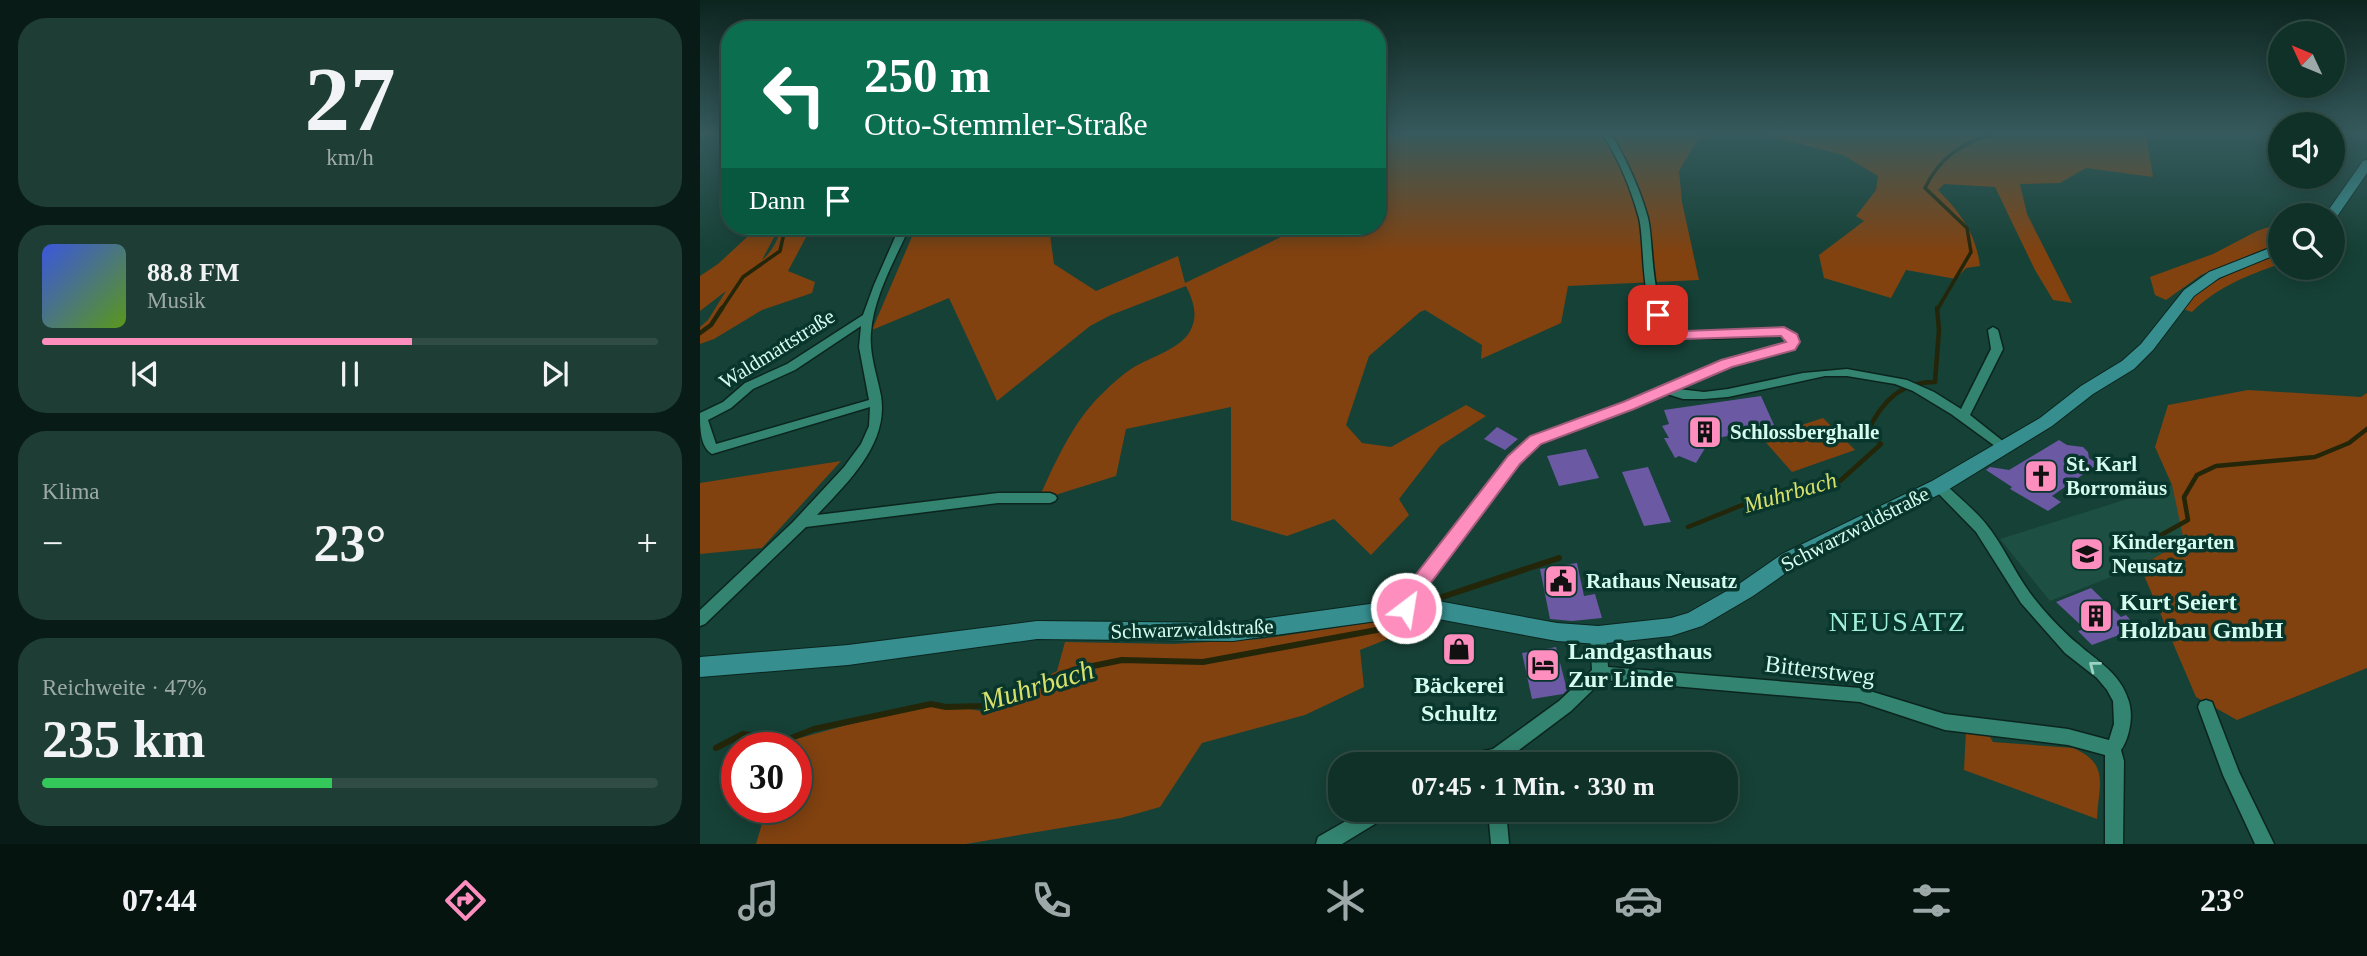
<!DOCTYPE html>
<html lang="de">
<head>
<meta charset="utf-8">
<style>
	:root { --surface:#103128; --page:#1e3d34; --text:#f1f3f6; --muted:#9ca9a8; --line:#304c45; --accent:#fd8ebe }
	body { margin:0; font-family:Georgia,serif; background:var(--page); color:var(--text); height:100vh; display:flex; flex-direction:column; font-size:26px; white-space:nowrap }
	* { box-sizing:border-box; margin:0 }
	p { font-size:23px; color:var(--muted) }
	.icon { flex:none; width:38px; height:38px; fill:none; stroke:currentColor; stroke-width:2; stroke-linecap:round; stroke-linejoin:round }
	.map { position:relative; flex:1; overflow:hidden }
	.side { display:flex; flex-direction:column; gap:18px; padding:18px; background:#091b16; width:700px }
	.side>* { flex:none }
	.top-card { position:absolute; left:21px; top:21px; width:665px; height:214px; border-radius:28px; box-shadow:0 4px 18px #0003,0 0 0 2px var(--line); background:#0b6e4f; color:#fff; overflow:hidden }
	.needle { width:46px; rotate:314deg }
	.fabs { position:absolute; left:1568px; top:21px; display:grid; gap:14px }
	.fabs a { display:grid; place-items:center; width:77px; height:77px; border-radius:50%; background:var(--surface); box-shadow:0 4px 18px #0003,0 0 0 2px var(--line); font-size:35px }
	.speed { position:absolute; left:21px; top:732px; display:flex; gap:14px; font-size:35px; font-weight:700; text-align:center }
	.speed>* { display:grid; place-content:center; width:91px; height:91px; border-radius:50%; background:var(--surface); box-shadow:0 4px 18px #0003,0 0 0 2px var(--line); line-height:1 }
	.speed .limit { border:10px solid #d22; background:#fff; color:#111 }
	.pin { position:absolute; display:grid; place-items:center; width:60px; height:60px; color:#fff; margin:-30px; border-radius:14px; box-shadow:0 4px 10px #0006 }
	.me { position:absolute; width:77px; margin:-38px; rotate:31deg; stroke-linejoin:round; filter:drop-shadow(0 0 5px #0008) }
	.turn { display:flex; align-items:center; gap:24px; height:147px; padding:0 28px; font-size:32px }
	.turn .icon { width:91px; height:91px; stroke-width:2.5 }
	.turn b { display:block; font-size:49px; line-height:60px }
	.then { display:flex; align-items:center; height:66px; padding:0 28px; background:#0003; gap:14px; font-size:26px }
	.big { font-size:52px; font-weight:600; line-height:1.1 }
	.side .widget { flex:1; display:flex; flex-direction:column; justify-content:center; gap:10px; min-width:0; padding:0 24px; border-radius:28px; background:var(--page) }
	.side .dial { align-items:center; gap:0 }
	.dial b { font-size:91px; line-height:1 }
	.song { display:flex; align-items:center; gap:21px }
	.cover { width:84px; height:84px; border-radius:10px; background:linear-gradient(135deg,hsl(230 70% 55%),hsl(90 70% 35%)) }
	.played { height:7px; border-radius:4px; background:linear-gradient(90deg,var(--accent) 60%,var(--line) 60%) }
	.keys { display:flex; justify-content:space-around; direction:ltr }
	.heat { display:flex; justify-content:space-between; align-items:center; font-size:38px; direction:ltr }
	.charge { height:10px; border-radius:5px; background:linear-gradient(90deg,#34c759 47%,var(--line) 0) }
	.trip { position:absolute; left:628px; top:752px; width:410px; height:70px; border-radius:28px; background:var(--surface); box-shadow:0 4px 18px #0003,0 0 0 2px var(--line); font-weight:600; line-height:70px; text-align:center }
	.menu { display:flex; height:112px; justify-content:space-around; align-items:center; background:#061410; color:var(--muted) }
	.menu .icon { width:49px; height:49px }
	.menu .on { color:var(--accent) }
	.menu b { font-size:32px; color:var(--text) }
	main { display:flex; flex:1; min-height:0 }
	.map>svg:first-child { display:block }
	.built { fill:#1d4f42 }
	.green { fill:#814210 }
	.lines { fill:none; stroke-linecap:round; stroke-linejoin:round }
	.stream-far2 { stroke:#242609; stroke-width:3.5 }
	.stream-far1 { stroke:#242609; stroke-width:4.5 }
	.stream { stroke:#242609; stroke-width:6 }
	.building { fill:#6b59a3 }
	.street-casing { stroke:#0b251e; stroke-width:3 }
	.secondary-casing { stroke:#0b251e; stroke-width:2 }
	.street { fill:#338470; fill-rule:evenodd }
	.secondary { fill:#378e8f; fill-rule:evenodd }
	.oneway { stroke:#9cd2c3 }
	.route { fill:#fd8ebe; stroke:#a45c7c; stroke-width:2 }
	.labels { text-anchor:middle; stroke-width:7; stroke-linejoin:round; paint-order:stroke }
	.street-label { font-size:21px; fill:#d5fcef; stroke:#09362c }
	.poi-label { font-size:21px; font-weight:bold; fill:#d5fcef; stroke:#09362c; text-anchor:start }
	.water-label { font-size:23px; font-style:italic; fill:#d7e169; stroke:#09362c }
	.near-poi-label { font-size:24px; font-weight:bold; fill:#d5fcef; stroke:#09362c; text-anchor:start }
	.near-street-label { font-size:24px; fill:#d5fcef; stroke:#09362c }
	.near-quarter-label { font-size:28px; letter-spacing:2px; fill:#a1f1d9; stroke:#09362c }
	.near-water-label { font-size:28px; font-style:italic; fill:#d7e169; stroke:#09362c }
</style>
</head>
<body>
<main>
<section class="side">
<div class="widget dial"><b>27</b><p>km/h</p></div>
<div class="widget">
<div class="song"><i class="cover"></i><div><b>88.8 FM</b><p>Musik</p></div></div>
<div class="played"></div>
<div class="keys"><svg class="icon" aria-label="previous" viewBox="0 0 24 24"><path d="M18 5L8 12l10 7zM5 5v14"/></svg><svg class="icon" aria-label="pause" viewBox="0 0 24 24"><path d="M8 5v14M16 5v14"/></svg><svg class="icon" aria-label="next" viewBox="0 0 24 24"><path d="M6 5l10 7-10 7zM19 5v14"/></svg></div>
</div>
<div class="widget"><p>Klima</p>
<div class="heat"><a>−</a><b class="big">23°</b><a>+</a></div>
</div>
<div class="widget"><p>Reichweite · 47%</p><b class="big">235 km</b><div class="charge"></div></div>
</section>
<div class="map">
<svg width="1667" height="844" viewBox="0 0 1667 844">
	<rect width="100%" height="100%" fill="#164136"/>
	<polygon class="built" points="1472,485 1485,541 1439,566 1350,601 1300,539"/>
	<g class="green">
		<path d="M677,134H1001L979,171L982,202L999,280L868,286L861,323L781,359L782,345L725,310L720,312L669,356L646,425L662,443L691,447L766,405L786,416L740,446L699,499L709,515L671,555L634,519L587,536L531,520V407L426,429L416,476L352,496H340C357,458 375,418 406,390C413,383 422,375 431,369C449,357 484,349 492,327C498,313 492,298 486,286L411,315L390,326L297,401L249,298L172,330L214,232L256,226H362V229L350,235L354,264L396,291L478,256L485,283L600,228L599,226H677Z"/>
		<path d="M1061,134H1446L1453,177L1386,168L1360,183L1320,184L1327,214L1372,303L1353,300L1335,270L1295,187L1244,184L1238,190C1261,213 1276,234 1280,266L1266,268L1256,279L1206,270L1191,298L1124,278L1119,255L1164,221L1156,216L1176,190L1178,176L1143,155Z"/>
		<polygon points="1580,223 1580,241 1576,244 1501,275 1466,300 1455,295 1450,277 1513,254 1557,231"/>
		<path d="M59,226H80L62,260C87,239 67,226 112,226L88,271L115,282L112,293L62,310L14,339L0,344V327L8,320L26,291L0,311V276L18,264Z"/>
		<path d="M1580,254V264C1548,275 1517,287 1492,312L1483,309C1505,280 1547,266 1580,254Z"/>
		<polygon points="1548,390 1661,397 1667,393 1667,668 1537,720 1496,697 1440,566 1484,541 1472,485 1455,447 1468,405"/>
		<polygon points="1123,418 1155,450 1092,472 1062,438"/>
		<polygon points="141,461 62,548 0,554 0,483"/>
		<polygon points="694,619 728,623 660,650 664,687 605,715 502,743 460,807 421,818 266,844 56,844 67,807 96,807 96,747 85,747 89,741 230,702 281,711 357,671 365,642 473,644 561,639"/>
		<path d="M1266,731L1289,735L1293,742L1373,748C1411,764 1398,786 1397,819L1264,770Z"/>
	</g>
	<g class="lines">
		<g class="stream-far2">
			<polyline points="21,310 43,277 80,251 84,233 91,226"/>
			<path d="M1237,310L1271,252L1267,228L1225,188C1239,158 1262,143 1293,134"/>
		</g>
		<g class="stream-far1">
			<polyline points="0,333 11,325 22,308"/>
			<path d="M988,527L1072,493L1140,481L1181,444L1168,431C1182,401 1201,382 1235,382L1239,330L1237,308"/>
			<polyline points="1452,540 1488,520 1484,497 1497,475 1516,466 1615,457 1649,443 1667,429"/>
		</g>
		<g class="stream">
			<polyline points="1446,544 1455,539"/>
			<polyline points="739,598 859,558"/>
			<polyline points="16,748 43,734 86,740 114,729 231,704 246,707 281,706 373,670 422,660 503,662 704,625"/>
		</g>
	</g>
	<g class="building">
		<polygon points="1061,396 1074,425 1010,440 996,463 979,456 975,458 964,438 969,438 962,426 969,424 964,410"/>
		<polygon points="797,427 818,439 805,450 784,439"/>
		<polygon points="1359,440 1367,445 1383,447 1388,452 1389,458 1398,464 1352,496 1361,502 1348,511 1310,489 1312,487 1286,470 1290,467 1309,470"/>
		<polygon points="886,449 899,478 859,486 847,456"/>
		<polygon points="948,467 971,522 944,526 922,472"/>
		<polygon points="877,563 884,596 895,594 902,618 872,621 850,619 840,569"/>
		<polygon points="1391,588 1421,617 1426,615 1438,628 1392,645 1378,631 1385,629 1356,602"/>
		<polygon points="856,647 867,690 863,694 832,699 822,653"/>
	</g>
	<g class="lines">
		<g class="street-casing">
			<g id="street">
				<path d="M902,134H910L916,142C929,166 941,192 948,218C955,247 948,324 985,332L1084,329L1098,337L1094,349L1044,361L978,389L1004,392L1028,389L1103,373L1147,369L1207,380L1234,392L1261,409L1291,349L1288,330L1293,327L1298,330L1303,349L1270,415L1309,446L1303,450L1299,449L1251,414L1213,391L1195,384L1147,376H1125L1028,397L1004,399H983L967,394L840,443L819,463L719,595L711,612L706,614L701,612L699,608L708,588L809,457L832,437L925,402L1037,356L1085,345L1086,338L1082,335C1060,336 985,343 969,334C938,318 946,248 939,218C931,189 919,159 902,134Z"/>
				<path d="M200,226H210C195,260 174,295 171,332C169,354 177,375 181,396C189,444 147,483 117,515L298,493H350L355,495L357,498L355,501L350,503H298L106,527L5,624L0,626V610L93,522L144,467L161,444L169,426L170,407L12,454C0,447 0,427 0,413L23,402L45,383L87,364L163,315L174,285ZM161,326L159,347L169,400L16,444L8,420L31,408L53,389L95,370Z"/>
				<path d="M1239,481L1244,483C1257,496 1274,509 1286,524C1303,545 1314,571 1330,593C1342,609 1362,631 1378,644C1397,661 1419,672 1428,699C1434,714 1430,737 1421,750L1424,761L1423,844H1405V755L1368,745L1245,730L1160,702L903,680L871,711L803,762L794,765H746L749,759L793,749L859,701L892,670L890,635L893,630L898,629L903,630L906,635L908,667L1160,688L1245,714L1368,729L1409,740L1414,724L1413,701L1407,690L1397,678L1365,653L1321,603L1276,532L1234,489L1232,486L1234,483Z"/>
				<polygon points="1506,700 1512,702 1539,772 1574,844 1555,844 1523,775 1498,707 1500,702"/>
				<polygon points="665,810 691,810 688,816 642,844 616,844 618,837"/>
				<polygon points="788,810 806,810 809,844 791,844"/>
			</g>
		</g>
		<g class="secondary-casing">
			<g id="secondary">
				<polygon points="1667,160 1667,173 1636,218 1625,215 1663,161"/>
				<polygon points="1580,244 1580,253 1519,278 1494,296 1453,350 1434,369 1393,394 1352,426 1246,491 1096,566 1053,596 1002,626 971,636 898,644 857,641 738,619 706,617 533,641 337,639 148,665 0,677 0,657 148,645 337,621 533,623 706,599 738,601 857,623 898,626 971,618 988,613 1039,584 1082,554 1232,481 1340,418 1381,386 1422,361 1441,344 1484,290 1509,272"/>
			</g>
		</g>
		<use href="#street" class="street"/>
		<use href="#secondary" class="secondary"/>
	</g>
	<defs><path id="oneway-chevron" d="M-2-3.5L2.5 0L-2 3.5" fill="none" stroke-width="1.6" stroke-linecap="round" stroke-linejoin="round" transform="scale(1.75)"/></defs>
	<use class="oneway" href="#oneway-chevron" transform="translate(1394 666) rotate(-142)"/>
	<linearGradient id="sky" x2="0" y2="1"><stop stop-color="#0c241e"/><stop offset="0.53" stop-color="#365a5d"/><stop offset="1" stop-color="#365a5d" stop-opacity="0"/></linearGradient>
	<rect width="1667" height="252" fill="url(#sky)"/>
	<path class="route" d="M958,311C970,314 970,327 985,331L1084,327L1097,334L1100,342L1095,350L1032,367L934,409L841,444L820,464L721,596L713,613L706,616L700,613L697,608L707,586L808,456L830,436L923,402L1021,360L1086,342L1081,336L985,339L965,334L952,315Z"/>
	<defs>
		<g id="building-square" transform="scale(1.75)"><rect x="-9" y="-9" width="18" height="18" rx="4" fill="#fd8ebe" stroke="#09362c"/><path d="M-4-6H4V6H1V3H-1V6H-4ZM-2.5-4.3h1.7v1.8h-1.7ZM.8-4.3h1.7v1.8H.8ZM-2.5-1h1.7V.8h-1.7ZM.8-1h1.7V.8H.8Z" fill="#111"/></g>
		<g id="church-square" transform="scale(1.75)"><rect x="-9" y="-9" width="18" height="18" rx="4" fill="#fd8ebe" stroke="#09362c"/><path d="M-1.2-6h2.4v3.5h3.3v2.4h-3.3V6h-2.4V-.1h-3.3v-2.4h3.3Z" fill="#111"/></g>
		<g id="school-square" transform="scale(1.75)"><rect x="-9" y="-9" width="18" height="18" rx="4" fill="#fd8ebe" stroke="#09362c"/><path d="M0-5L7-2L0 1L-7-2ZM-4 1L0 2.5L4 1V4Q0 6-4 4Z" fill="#111"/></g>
		<g id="civic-square" transform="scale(1.75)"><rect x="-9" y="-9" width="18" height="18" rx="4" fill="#fd8ebe" stroke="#09362c"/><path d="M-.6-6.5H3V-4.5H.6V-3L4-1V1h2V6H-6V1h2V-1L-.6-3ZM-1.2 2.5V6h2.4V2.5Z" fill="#111"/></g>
		<g id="shop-square" transform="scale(1.75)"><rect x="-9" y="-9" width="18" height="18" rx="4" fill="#fd8ebe" stroke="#09362c"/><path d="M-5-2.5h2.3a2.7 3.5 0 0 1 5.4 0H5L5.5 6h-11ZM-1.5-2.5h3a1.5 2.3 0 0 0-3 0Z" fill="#111"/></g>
		<g id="hotel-square" transform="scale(1.75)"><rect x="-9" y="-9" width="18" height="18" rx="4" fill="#fd8ebe" stroke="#09362c"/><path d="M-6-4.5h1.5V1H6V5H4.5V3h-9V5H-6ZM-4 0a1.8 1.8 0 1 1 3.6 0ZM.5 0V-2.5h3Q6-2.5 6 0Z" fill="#111"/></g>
	</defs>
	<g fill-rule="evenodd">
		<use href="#building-square" x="1005" y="432"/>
		<use href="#church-square" x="1341" y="476"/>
		<use href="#school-square" x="1387" y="554"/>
		<use href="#civic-square" x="861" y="581"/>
		<use href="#building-square" x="1396" y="616"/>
		<use href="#shop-square" x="759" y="649"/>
		<use href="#hotel-square" x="843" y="665"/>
	</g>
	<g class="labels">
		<g class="street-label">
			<text transform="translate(77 349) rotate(-32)" y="7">Waldmattstraße</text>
			<text transform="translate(1155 529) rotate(-27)" y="7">Schwarzwaldstraße</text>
			<text transform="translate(492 629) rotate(-2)" y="7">Schwarzwaldstraße</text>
		</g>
		<g class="poi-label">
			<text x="1030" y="439">Schlossberghalle</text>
			<text x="1366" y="471">St. Karl<tspan x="1366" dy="24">Borromäus</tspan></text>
			<text x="1412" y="549">Kindergarten<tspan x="1412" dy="24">Neusatz</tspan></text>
			<text x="886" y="588">Rathaus Neusatz</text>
		</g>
		<g class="water-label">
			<text transform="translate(1090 492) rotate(-16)" y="8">Muhrbach</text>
		</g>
		<g class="near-poi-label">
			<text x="1420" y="610">Kurt Seiert<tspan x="1420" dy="28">Holzbau GmbH</tspan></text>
			<text x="868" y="659">Landgasthaus<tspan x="868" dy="28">Zur Linde</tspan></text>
			<text x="759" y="693" text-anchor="middle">Bäckerei<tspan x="759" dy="28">Schultz</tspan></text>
		</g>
		<g class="near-street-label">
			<text transform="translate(1120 670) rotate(7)" y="8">Bitterstweg</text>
		</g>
		<g class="near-quarter-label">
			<text x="1198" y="631">NEUSATZ</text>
		</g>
		<g class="near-water-label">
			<text transform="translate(337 685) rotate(-17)" y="10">Muhrbach</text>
		</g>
	</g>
</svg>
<div class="fabs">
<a><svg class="needle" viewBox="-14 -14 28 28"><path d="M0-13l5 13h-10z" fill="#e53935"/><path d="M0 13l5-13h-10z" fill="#9ca9a8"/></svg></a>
<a><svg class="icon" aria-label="sound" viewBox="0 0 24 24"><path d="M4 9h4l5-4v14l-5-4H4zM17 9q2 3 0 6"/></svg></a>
<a><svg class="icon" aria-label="search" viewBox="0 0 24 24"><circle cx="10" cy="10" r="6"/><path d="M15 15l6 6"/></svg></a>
</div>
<div class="speed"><div class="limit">30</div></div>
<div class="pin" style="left:958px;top:315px;background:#d93025"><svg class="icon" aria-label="arrive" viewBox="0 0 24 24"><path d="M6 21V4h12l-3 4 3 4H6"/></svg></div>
<svg class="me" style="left:706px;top:608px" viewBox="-20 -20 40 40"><circle r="17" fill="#fd8ebe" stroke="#fff" stroke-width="3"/><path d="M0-11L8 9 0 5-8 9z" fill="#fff"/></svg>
<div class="trip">07:45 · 1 Min. · 330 m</div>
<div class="top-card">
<div class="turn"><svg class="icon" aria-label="left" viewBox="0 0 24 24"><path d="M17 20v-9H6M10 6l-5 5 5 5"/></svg><div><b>250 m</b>Otto-Stemmler-Straße</div></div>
<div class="then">Dann<svg class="icon" aria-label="arrive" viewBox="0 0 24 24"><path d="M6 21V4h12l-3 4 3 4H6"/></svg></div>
</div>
</div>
</main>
<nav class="menu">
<b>07:44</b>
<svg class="icon on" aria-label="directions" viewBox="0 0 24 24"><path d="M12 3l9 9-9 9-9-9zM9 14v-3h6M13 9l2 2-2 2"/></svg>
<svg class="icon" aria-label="music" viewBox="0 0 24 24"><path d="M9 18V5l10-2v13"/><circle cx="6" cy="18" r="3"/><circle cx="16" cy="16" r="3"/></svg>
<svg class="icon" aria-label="phone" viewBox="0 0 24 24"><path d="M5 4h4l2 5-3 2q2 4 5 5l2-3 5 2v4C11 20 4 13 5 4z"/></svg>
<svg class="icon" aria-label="climate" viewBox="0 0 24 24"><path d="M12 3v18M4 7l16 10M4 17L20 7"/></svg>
<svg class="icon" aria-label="car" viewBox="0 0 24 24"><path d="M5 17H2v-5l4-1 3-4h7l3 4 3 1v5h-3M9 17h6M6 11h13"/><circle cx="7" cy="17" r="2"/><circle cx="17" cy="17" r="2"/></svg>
<svg class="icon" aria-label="filters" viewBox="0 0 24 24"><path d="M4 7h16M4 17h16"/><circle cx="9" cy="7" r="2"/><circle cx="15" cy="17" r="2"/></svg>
<b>23°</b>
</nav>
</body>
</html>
